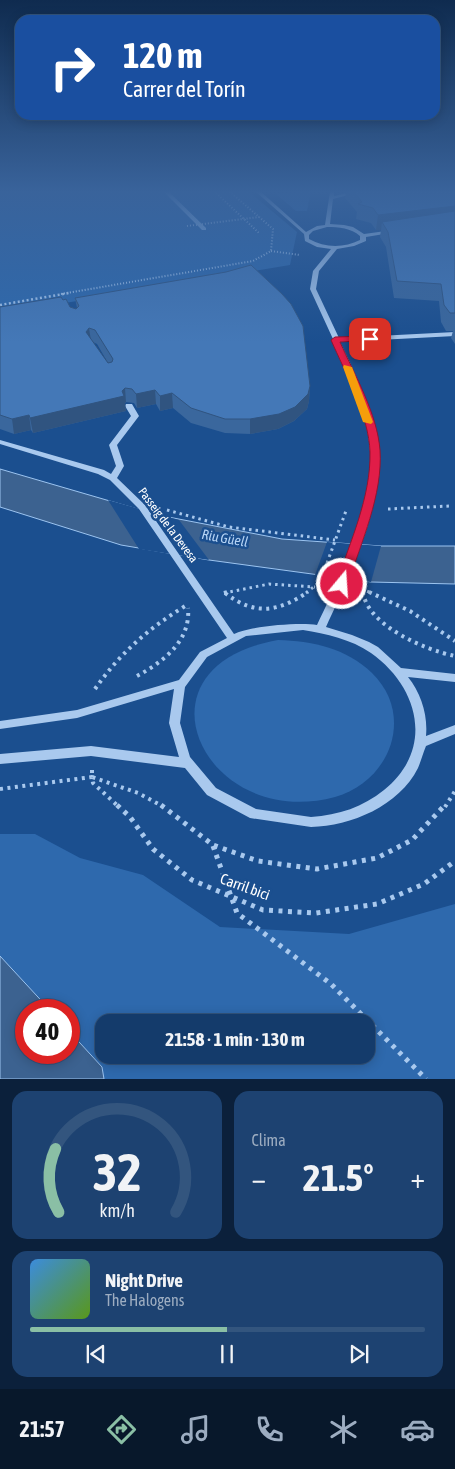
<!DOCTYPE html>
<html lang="es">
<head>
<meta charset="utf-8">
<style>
	:root { --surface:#143b6b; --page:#1d4271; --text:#f1f3f6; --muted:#9dadc1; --line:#33557e; --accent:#8abfa5 }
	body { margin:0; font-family:"Asap Condensed",sans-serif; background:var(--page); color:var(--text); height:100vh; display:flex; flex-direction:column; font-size:19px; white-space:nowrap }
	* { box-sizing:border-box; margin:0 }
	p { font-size:16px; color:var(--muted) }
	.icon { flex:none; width:28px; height:28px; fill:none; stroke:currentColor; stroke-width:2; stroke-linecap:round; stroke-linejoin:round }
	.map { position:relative; height:1079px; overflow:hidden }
	.sheet { display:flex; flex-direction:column; gap:12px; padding:12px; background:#0b203b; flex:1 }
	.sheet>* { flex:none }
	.hud { position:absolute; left:15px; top:15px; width:425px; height:105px; border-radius:15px; box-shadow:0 2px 12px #0003,0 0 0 1px var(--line); background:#1a4fa0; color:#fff; overflow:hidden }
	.speed { position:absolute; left:15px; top:999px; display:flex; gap:10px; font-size:25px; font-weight:700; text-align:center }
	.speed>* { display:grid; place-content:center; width:65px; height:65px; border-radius:50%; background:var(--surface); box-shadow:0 2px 12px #0003,0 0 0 1px var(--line); line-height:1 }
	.speed .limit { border:8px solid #d22; background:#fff; color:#111 }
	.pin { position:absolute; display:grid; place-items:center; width:42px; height:42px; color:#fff; margin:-21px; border-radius:10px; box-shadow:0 2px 8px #0006 }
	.me { position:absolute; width:55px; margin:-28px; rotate:18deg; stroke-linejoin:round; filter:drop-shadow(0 0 4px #0008) }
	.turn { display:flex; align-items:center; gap:18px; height:105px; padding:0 25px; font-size:22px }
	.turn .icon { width:65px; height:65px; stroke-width:2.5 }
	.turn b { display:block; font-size:35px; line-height:42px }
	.big { font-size:38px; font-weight:700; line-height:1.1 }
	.sheet .tile { flex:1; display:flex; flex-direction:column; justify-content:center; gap:8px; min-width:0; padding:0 18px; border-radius:15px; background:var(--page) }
	.sheet .dial { align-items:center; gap:0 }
	.dial svg { height:130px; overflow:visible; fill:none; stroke:var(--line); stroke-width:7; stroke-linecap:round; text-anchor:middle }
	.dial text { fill:var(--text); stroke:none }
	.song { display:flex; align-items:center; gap:15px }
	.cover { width:60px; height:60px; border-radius:8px; background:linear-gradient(135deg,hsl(210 70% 55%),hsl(90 70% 35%)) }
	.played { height:5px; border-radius:2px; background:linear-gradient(90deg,var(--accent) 50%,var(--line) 50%) }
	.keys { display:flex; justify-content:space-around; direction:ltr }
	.heat { display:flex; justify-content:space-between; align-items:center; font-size:28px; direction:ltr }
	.sheet .tiles { flex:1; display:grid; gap:12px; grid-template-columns:1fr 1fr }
	.tile:last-child { grid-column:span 2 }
	.trip { position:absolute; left:95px; top:1014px; width:280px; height:50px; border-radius:15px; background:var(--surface); box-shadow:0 2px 12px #0003,0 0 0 1px var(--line); font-weight:700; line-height:50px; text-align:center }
	.dock { display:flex; height:80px; justify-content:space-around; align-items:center; background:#08182b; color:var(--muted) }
	.dock .icon { width:35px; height:35px }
	.dock .on { color:var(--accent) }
	.dock b { font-size:22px; color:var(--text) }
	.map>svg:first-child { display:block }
	.green { fill:#2e69ad; fill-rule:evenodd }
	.water { fill:#3c6290; stroke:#9cc4f0 }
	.pier { fill:#1b4f8f }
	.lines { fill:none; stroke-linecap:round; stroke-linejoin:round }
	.stream { fill:#9cc4f0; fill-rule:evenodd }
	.path-far4 { stroke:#a9c9ee; stroke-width:2; stroke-dasharray:1 2; stroke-linecap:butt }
	.path-far3 { stroke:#a9c9ee; stroke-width:2.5; stroke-dasharray:2 2.5; stroke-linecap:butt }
	.path-far2 { stroke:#a9c9ee; stroke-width:3; stroke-dasharray:2.5 4; stroke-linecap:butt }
	.path-far1 { stroke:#a9c9ee; stroke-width:4; stroke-dasharray:3 4.5; stroke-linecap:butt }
	.path { stroke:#a9c9ee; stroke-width:5; stroke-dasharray:4 5.5; stroke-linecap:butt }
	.minor { fill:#a9c9ee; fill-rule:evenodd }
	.wall { fill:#3a679d; fill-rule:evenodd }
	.shaded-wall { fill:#305480 }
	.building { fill:#4478b7; stroke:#305480; fill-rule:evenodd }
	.route { fill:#e11d48; stroke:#92132f }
	.slow { fill:#f59e0b }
	.labels { text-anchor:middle; stroke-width:5; stroke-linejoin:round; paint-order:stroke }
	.street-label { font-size:12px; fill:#fff; stroke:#1b4f8f }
	.water-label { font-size:14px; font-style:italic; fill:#b5d3f5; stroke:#1b4f8f }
	.near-street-label { font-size:15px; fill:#fff; stroke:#1b4f8f }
</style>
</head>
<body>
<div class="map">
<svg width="455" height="1079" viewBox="0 0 455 1079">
	<rect width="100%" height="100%" fill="#1b4f8f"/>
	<g class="green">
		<polygon points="0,191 248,191 297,232 290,265 0,314"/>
		<polygon points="311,191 307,211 296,211 276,194"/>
		<path d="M278,640C312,641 346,648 372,673C415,715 391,781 335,797C205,832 125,667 278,640Z"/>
		<path d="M0,834H35L80,858L143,875L220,927L349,934L455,904V1079H104L102,1067L69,1031V1010H50L0,956ZM104,1022H366V1055H104Z"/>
	</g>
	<g class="water">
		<polygon points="0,469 158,515 282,539 381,546 455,546 455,584 371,582 209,560 121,545 0,507"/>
		<polygon points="0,956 50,1010 26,1010 26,1052 69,1052 69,1031 102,1067 104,1079 0,1079"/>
	</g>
	<g class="pier">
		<polygon points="108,500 179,520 209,560 139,549"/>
		<polygon points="327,542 381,546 371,582 315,575"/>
	</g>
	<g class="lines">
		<polygon class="stream" points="163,191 168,191 206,228 206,230 202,230"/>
		<g class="path-far4">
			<polyline points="214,191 259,233"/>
			<polyline points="187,226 259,217"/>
			<polyline points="271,251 300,255"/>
			<polyline points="61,294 253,261 271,251 273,229 229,191"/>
		</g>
		<polyline class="path-far3" points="0,305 69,293"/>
		<g class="path-far2">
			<polyline points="388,509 450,506"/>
			<polyline points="167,510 229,527 335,540"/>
			<polyline points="327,563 347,508"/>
			<polyline points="361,589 372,593"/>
			<polyline points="224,593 269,584 315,587"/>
			<polyline points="306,593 321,581"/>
			<polyline points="363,593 363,583"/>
		</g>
		<g class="path-far1">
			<path d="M363,592C367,625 425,650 455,656"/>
			<polyline points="369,592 410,611 455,641"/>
			<polyline points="224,593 228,592"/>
			<path d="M225,593C255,616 278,612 308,592"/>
			<path d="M137,676C163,662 191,641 188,608"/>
			<path d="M95,689C120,653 150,627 187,605"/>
			<polyline points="92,770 92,777 138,793 164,807"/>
			<polyline points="0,789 92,777 93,783 119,807"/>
			<polyline points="445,807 455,791"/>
		</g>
		<g class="path">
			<polyline points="117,805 130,817 153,849 192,880 263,910 316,913 377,904 424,884 455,861"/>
			<polyline points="161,805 213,845 258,861 317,869 377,858 412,840 445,805"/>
			<polyline points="213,846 237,913 331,984 426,1079"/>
		</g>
		<path class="minor" d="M255,191H260L306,232L317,226L325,225L330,191H334V196L356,191H364L333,199L330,224L344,225L353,227L364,234L393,230L396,232L366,237V241L354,246L337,249L319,271L316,289L339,338L455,332V336L340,342C356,375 374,412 378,449C384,505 349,577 326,627L352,635L369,642L378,647L401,668L455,674V682L408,677C421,693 428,715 426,736L455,725V734L426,746C423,753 421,761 418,768C399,806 351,826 311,827L250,818L207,795L185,768L91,756L0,764V754L91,746L179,757L169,723L174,689L77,718L0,729V721L77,710L179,680L200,652L227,638L139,509L110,480L98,474L0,444V440L104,470L111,474L116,466L109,445L131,416L125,406L126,404H132L139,416L117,445L124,466L117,478L145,505L234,634C250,626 300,622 317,625C341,575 374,506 370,451C368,413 350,375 334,342L332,340L333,339L310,289L313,271L331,249L317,247L305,241L304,234ZM327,227C339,227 351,228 360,236V240C344,248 325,248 309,239V235L313,231ZM303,630C326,634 351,639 371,653C419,687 435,749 384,790C363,807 339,815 311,817L256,809L216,788L190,757L180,723L185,687L207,657L246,636Z"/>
	</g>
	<g class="wall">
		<polygon points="340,191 455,191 455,344 451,338 453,331 446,331 441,322 439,301 394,298 386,247 380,237 381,230 376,230 371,223 356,219 357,212 345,198 346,192 341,192"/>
		<path d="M75,298L310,386L309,401L307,409L294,421L278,429L250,434L225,433L191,423L173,408L160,411L156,404L137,408L134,403L126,402L125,403L126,411L33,433L31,430L14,434L0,429V307L63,300L70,307L76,309L77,308ZM93,342L97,344L108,363Z"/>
	</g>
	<g class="shaded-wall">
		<polygon points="273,191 288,191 273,193"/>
		<polygon points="455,206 455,221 382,222 381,230 376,230 378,215"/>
		<polygon points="89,328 91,341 86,332"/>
		<polygon points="310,386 309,401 307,409 294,421 278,429 250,434 250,419"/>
		<polygon points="125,388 126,402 125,403 126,411 33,433 30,418 122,391"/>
		<polygon points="155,390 156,404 137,408 136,394"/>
		<polygon points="172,393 173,408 160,411 160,396"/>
		<polygon points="29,415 31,430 14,434 12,419"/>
	</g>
	<g class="building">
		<polygon points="353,191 455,191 455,206 378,215 373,208 358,204 362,202"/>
		<polygon points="455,211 455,313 450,313 444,305 441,284 397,281 388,232 382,222"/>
		<path d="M251,265L282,294L291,304L303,326L310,386L308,394L295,407L279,414L250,419H225L191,408L172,393L160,396L155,390L136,394L132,389L125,388L122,391L124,396L30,418L29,415L12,419L0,415V307L61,297L63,300L66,299L70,307L76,309L79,306L75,298L226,272ZM89,328L95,330L113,359L112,362L108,363L86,332Z"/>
	</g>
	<linearGradient id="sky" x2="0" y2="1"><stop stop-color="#0f2b4f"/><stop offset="0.56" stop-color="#39639b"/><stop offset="1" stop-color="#39639b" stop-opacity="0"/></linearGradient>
	<rect width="455" height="342" fill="url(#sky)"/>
	<path class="route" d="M370,336L374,339L373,340L340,342C355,376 377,413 380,450C383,495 361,542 348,584L342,589L336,584C350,542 371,497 370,452C369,416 345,372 331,340L335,337Z"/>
	<polygon class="slow" points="344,365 352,367 373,422 371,424 363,422 343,367"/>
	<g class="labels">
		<g class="street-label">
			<text transform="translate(168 525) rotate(53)" y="4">Passeig de la Devesa</text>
		</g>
		<g class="water-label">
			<text transform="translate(225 538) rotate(10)" y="5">Riu Güell</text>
		</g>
		<g class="near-street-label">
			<text transform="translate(245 887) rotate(20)" y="5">Carril bici</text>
		</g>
	</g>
</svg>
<div class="speed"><div class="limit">40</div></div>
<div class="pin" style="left:370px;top:339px;background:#d93025"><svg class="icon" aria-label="arrive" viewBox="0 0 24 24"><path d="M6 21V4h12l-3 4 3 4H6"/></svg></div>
<svg class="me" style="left:342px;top:584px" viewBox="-20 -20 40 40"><circle r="17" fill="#e11d48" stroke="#fff" stroke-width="3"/><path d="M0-11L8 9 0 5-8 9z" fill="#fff"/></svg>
<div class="trip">21:58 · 1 min · 130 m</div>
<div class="hud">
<div class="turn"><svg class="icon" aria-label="right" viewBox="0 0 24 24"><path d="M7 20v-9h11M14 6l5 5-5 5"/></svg><div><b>120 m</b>Carrer del Torín</div></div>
</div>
</div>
<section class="sheet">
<div class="tiles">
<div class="tile dial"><svg viewBox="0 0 100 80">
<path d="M14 69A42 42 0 1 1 86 69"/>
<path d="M14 69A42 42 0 0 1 12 30" stroke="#8abfa5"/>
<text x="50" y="56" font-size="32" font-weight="700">32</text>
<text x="50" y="72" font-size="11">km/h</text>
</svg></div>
<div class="tile"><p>Clima</p>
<div class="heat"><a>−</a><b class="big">21.5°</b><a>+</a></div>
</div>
<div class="tile">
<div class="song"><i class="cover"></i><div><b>Night Drive</b><p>The Halogens</p></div></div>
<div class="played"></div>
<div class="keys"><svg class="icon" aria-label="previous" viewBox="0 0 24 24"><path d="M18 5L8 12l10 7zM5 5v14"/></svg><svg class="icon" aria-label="pause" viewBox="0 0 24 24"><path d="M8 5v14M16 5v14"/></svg><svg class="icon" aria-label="next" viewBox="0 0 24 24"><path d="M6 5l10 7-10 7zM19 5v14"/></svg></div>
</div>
</div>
</section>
<nav class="dock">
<b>21:57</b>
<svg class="icon on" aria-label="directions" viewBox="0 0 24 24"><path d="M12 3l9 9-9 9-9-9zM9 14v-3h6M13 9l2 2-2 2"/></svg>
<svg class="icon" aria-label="music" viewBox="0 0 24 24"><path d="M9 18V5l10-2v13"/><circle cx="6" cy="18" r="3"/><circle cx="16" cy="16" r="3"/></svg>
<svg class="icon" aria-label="phone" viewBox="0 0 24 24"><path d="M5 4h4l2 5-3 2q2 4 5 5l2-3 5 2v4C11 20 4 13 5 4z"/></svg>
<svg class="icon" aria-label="climate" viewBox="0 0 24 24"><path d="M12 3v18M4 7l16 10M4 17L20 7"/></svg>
<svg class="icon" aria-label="car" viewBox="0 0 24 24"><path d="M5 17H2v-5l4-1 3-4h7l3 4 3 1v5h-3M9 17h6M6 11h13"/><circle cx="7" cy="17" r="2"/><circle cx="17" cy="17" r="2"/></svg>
</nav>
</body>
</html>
